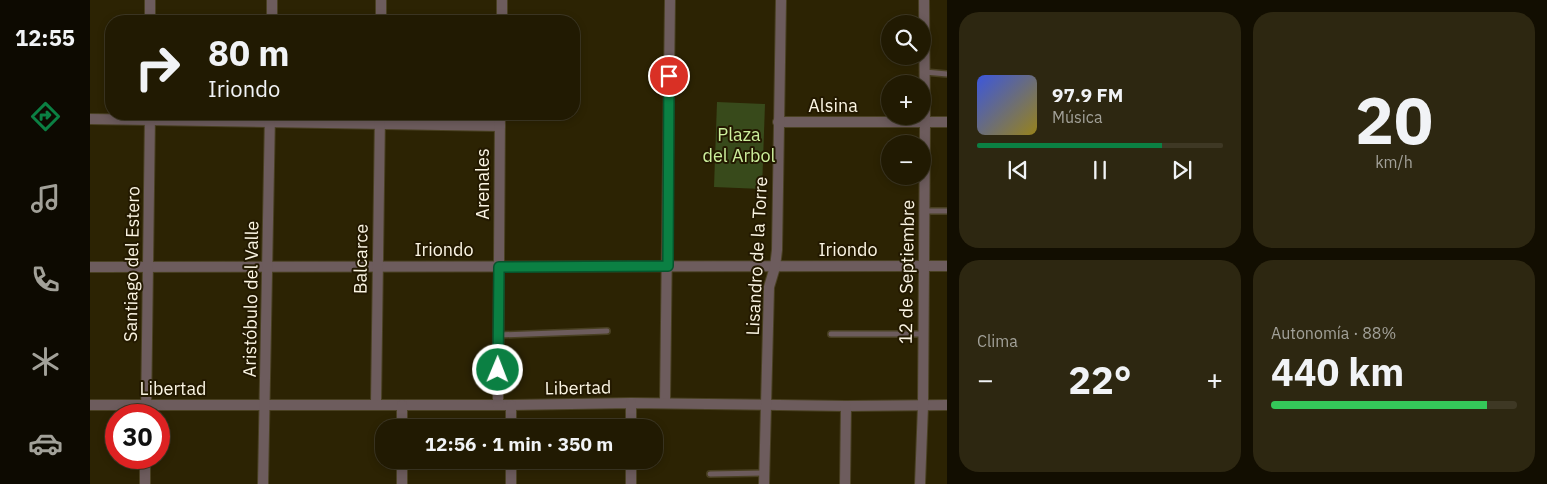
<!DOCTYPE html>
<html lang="es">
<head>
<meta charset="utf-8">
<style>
	:root { --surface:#211a02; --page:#2d2711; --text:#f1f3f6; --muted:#a2a199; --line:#3e3824; --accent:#0b8043 }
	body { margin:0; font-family:"IBM Plex Sans",sans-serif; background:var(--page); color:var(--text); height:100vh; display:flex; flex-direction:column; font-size:19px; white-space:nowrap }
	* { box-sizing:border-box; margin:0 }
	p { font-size:16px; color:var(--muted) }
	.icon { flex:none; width:28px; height:28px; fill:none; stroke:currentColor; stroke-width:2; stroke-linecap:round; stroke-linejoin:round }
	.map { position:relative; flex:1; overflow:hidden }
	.details { display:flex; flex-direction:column; gap:12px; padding:12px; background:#120e01; width:600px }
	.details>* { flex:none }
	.banner { position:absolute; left:15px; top:15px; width:475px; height:105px; border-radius:20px; box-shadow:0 2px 8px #0003,0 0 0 1px var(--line); background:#211a02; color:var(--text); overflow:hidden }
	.fabs { position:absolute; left:791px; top:15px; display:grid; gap:10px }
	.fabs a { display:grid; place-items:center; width:50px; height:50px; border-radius:50%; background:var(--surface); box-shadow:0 2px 8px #0003,0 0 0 1px var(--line); font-size:25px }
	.speed { position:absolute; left:15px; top:404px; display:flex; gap:10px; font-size:25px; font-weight:700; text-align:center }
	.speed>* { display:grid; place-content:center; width:65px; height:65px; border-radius:50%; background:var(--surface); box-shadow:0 2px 8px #0003,0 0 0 1px var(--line); line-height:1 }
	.speed .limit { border:8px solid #d22; background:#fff; color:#111 }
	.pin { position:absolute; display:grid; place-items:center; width:42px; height:42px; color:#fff; margin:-21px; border:2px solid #fff; border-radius:50%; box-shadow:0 1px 5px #0007 }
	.me { position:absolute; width:55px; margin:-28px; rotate:1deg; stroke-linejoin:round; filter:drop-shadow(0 0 4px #0008) }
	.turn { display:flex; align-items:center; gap:18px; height:105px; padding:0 20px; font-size:22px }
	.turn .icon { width:65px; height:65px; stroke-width:2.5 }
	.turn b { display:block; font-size:35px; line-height:42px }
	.big { font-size:38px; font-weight:700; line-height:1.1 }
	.details .widget { flex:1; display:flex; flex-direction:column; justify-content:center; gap:8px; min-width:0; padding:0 18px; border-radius:20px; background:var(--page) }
	.details .dial { align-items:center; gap:0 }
	.dial b { font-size:65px; line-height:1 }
	.song { display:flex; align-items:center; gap:15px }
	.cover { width:60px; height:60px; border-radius:8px; background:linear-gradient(135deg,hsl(230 70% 55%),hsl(50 70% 35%)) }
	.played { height:5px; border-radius:2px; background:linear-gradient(90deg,var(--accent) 75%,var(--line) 75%) }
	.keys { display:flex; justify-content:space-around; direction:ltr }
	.heat { display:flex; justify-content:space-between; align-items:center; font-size:28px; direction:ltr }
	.charge { height:8px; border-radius:4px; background:linear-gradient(90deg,#34c759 88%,var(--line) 0) }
	.details .tiles { flex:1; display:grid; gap:12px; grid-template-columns:repeat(2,1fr) }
	.trip { position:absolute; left:285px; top:419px; width:288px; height:50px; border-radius:20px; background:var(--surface); box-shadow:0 2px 8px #0003,0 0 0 1px var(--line); font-weight:700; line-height:50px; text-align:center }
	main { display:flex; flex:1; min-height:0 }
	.tab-bar { display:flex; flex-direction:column; width:90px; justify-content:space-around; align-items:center; background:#0d0a01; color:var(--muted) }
	.tab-bar .icon { width:35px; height:35px }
	.tab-bar .active { color:var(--accent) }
	.tab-bar b { font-size:22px; color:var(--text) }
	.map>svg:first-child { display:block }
	.green { fill:#384a1b }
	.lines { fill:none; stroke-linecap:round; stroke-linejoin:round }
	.service-casing { stroke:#494022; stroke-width:8 }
	.minor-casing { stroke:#494022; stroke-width:12 }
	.service { stroke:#6d5c5d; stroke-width:5 }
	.minor { stroke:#6d5c5d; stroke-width:10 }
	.route-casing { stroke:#07532c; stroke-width:12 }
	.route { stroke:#0b8043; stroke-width:9 }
	.labels { text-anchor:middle; stroke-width:4; stroke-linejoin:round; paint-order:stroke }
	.street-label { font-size:18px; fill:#fbf5e3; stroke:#231900 }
	.park-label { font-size:18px; fill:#ccef9c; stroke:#231900 }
</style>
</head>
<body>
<main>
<nav class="tab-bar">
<b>12:55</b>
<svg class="icon active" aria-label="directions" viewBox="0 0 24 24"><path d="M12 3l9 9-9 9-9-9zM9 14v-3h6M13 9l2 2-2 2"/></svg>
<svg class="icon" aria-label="music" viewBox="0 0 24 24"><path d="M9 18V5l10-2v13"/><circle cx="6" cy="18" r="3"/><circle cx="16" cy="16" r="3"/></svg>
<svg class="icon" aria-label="phone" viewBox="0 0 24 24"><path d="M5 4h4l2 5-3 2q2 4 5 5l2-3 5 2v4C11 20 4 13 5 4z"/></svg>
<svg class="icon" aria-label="climate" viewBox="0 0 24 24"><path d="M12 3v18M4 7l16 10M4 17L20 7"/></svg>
<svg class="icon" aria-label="car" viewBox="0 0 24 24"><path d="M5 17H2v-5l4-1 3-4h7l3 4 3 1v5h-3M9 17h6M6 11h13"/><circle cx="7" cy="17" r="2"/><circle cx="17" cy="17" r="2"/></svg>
</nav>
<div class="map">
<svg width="857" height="484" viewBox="0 0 857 484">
	<rect width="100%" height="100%" fill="#2c2303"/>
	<polygon class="green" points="627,102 675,104 672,189 624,187"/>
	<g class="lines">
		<g class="service-casing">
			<g id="service">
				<polyline points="835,72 857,74"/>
				<polyline points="834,211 857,211"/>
				<polyline points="741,334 832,334"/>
				<polyline points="409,335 517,331"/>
				<polyline points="620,474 674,473"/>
			</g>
		</g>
		<g class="minor-casing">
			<g id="minor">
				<polyline points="60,21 60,0"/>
				<polyline points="182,21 182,0"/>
				<polyline points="291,21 291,0"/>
				<polyline points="412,21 412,0"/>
				<polyline points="0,119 410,126"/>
				<polyline points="688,122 857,122"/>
				<polyline points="0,267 857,266"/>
				<polyline points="575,403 580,0"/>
				<polyline points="286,404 290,114"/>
				<polyline points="0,405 421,405 541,403 756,406 857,405"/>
				<polyline points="408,405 410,114"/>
				<polyline points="56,415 60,115"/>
				<polyline points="312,428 312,405"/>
				<polyline points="421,428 421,405"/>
				<polyline points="541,428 541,403"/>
				<polyline points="55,484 55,458"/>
				<polyline points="173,484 180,114"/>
				<polyline points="312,484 312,460"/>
				<polyline points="421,484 421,460"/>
				<polyline points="541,484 541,460"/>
				<polyline points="674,484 679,287 685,267 687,250 691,0"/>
				<polyline points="755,484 756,406"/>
				<polyline points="830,484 833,406 835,122 834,0"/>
			</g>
		</g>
		<use href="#service" class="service"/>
		<use href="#minor" class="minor"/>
	</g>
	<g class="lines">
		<g class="route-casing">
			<polyline id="route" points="408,370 409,267 578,266 579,76"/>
		</g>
		<use href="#route" class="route"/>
	</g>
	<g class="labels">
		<g class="street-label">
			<text x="743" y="112">Alsina</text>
			<text transform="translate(393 184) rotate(-90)" y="6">Arenales</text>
			<text x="354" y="256">Iriondo</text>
			<text x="758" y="256">Iriondo</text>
			<text transform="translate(667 256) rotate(-87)" y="6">Lisandro de la Torre</text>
			<text transform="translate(271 259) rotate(-89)" y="6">Balcarce</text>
			<text transform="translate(42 264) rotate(-89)" y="6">Santiago del Estero</text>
			<text transform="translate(817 272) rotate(-89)" y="6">12 de Septiembre</text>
			<text transform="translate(161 299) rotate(-89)" y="6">Aristóbulo del Valle</text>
			<text transform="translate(488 388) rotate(-1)" y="6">Libertad</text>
			<text x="83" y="395">Libertad</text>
		</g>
		<g class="park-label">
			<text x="649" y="141">Plaza<tspan x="649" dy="21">del Arbol</tspan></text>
		</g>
	</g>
</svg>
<div class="fabs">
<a><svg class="icon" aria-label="search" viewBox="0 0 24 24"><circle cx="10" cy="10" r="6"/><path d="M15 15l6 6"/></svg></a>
<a>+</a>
<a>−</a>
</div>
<div class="speed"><div class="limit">30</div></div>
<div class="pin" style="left:579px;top:76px;background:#d93025"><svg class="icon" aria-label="arrive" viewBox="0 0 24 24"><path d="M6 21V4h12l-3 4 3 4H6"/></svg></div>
<svg class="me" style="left:408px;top:370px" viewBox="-20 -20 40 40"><circle r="17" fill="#0b8043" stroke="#fff" stroke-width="3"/><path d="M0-11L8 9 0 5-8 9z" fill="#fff"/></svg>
<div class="trip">12:56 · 1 min · 350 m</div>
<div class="banner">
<div class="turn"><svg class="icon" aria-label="right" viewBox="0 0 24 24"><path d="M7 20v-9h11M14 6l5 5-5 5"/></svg><div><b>80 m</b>Iriondo</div></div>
</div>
</div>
<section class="details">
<div class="tiles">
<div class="widget">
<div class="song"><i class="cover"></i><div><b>97.9 FM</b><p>Música</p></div></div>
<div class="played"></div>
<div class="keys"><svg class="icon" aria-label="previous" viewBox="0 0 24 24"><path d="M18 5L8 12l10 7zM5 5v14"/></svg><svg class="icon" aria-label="pause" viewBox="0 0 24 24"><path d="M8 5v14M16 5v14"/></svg><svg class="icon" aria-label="next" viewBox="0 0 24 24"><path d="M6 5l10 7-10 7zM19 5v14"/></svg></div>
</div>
<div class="widget dial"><b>20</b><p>km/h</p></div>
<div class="widget"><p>Clima</p>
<div class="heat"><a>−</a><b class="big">22°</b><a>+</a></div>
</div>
<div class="widget"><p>Autonomía · 88%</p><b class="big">440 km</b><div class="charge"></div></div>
</div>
</section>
</main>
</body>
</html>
